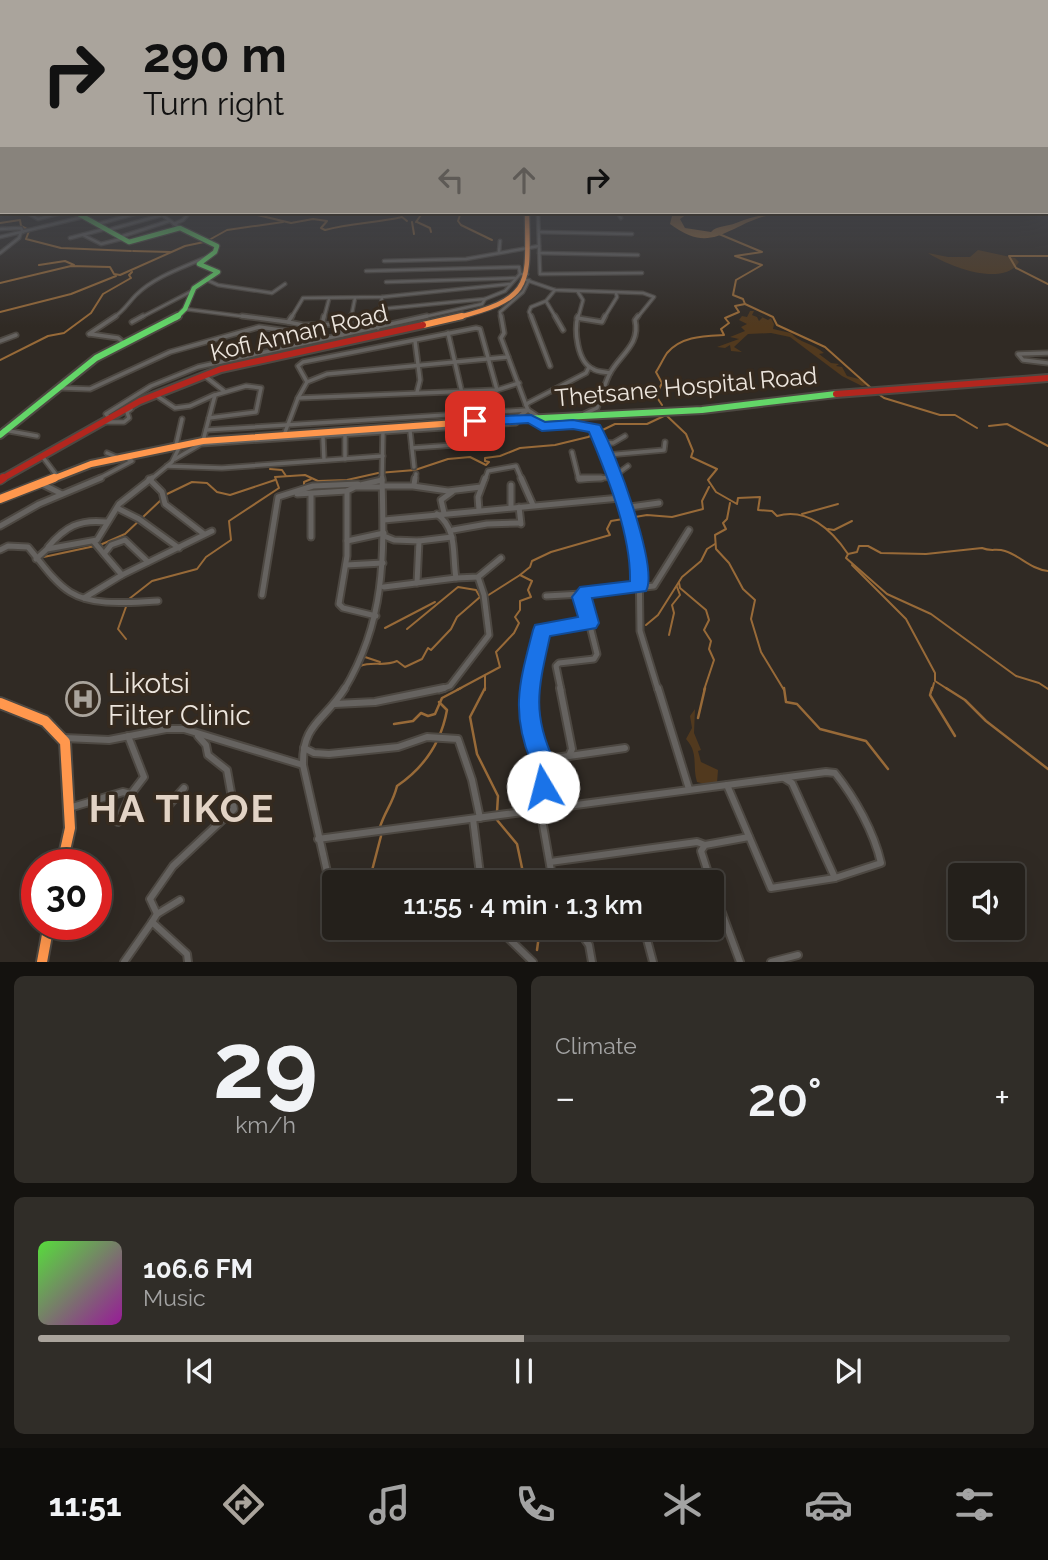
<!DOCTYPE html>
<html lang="en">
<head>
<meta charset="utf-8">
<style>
	:root { --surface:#24201b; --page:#302d28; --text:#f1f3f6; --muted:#a3a3a3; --line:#413e3a; --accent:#aaa49c }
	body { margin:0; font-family:Raleway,sans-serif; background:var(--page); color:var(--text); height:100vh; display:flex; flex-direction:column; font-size:26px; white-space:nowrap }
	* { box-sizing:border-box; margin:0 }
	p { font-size:23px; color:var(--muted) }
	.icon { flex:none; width:38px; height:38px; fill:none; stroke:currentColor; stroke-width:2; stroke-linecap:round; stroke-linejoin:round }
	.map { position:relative; height:962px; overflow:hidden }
	.details { display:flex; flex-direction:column; gap:14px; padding:14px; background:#14120f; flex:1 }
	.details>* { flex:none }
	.top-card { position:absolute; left:0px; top:0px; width:1048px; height:214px; box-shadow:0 7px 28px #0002,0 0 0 2px var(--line); background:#aaa49c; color:#111; overflow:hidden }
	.fabs { position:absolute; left:948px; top:863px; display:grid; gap:14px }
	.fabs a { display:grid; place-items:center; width:77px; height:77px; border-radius:7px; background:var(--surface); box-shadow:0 7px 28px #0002,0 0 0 2px var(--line); font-size:35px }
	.speed { position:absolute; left:21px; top:849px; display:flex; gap:14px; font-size:35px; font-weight:700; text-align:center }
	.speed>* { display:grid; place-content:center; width:91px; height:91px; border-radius:50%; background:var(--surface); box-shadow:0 7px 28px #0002,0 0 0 2px var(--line); line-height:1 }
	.speed .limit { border:10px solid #d22; background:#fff; color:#111 }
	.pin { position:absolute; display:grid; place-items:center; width:60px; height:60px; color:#fff; margin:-30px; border-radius:14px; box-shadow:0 4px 10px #0006 }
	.me { position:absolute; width:77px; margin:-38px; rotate:352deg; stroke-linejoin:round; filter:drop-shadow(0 0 5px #0008) }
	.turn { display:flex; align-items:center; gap:24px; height:147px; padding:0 28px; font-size:32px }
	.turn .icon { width:91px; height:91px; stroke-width:2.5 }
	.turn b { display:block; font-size:49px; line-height:60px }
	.lanes { display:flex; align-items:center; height:66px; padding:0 28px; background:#0003; justify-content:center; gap:35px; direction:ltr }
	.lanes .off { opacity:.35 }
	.big { font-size:52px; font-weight:600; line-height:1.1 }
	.details .tile { flex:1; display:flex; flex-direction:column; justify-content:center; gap:10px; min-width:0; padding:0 24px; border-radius:10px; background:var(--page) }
	.details .dial { align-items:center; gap:0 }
	.dial b { font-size:91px; line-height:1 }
	.song { display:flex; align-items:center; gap:21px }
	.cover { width:84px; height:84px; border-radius:10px; background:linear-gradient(135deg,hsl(110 70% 55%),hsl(300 70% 35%)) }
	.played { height:7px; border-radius:4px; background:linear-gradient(90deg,var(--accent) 50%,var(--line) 50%) }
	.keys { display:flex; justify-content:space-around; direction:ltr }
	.heat { display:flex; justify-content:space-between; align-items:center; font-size:38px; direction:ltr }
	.details .tiles { flex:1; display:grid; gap:14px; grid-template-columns:1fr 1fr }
	.tile:last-child { grid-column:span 2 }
	.trip { position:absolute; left:322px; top:870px; width:402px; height:70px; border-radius:7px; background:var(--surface); box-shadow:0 7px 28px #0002,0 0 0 2px var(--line); font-weight:600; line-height:70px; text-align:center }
	.dock { display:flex; height:112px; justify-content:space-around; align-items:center; background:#0e0d0b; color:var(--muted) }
	.dock .icon { width:49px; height:49px }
	.dock .on { color:var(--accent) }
	.dock b { font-size:32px; color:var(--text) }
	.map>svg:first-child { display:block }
	.green { fill:#51391e }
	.water { fill:#986a38 }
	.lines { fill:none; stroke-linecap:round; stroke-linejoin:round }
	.stream-far1 { stroke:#986a38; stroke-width:2 }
	.stream { stroke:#986a38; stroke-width:2.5 }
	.street-far3-casing { stroke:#4d4842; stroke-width:5 }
	.street-far2-casing { stroke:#4d4842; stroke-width:7 }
	.street-far1-casing { stroke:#4d4842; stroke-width:9 }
	.street-casing { stroke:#4d4842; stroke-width:10 }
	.fast-far1-casing { stroke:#4d4842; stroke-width:7 }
	.fast-casing { stroke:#4d4842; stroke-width:10 }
	.slow-far3-casing { stroke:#4d4842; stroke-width:7 }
	.slow-far2-casing { stroke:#4d4842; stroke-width:10 }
	.slow-far1-casing { stroke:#4d4842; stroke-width:11 }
	.slow-casing { stroke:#4d4842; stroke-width:14 }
	.jam-far1-casing { stroke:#4d4842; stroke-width:10 }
	.jam-casing { stroke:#4d4842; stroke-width:11 }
	.street-far3 { stroke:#666360; stroke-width:2.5 }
	.street-far2 { stroke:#666360; stroke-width:3.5 }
	.street-far1 { stroke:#666360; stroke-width:5 }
	.street { stroke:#666360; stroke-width:6 }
	.fast-far1 { stroke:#63d668; stroke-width:4.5 }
	.fast { stroke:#63d668; stroke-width:6 }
	.slow-far3 { stroke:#ff974d; stroke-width:4.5 }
	.slow-far2 { stroke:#ff974d; stroke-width:6 }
	.slow-far1 { stroke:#ff974d; stroke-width:8 }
	.slow { stroke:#ff974d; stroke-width:10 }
	.jam-far1 { stroke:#b3261e; stroke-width:6 }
	.jam { stroke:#b3261e; stroke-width:8 }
	.route { fill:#1a73e8; stroke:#114b97; stroke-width:2 }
	.labels { text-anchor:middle; stroke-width:7; stroke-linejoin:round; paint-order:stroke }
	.street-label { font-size:24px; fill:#ece5dd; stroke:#352a1f }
	.near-poi-label { font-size:28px; fill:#ece5dd; stroke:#352a1f; text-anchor:start }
	.near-district-label { font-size:38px; font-weight:bold; letter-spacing:2px; fill:#e2d3c5; stroke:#352a1f }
</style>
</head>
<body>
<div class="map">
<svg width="1048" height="962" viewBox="0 0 1048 962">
	<rect width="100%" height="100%" fill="#302a24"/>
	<g class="green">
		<path d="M978,250L1015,258L1019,262C1003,288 948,266 928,253L948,257H970Z"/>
		<path d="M750,311H754L752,315L757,317L759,321L763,317L756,314L768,320L771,318L774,324L773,329L791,333C798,342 814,344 824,353L819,354L831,363L839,364L836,366L842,367L847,376L863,380L867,385L862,386L842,376L790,337L771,333L748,334L734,347L742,352L731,351L730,345L725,348L717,347L739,339L730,337L745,331L741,327L747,324L739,320L742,316L747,317Z"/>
		<path d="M695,709L694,733L701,750L698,751L701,762L718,770L717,783L709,785L697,782C692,766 699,753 686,739L692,728L690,716Z"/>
	</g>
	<path class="water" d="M680,212H690L680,219L685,228L711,232C717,225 727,227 736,223C758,214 776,212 801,212C788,212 775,213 762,217C724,229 710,254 670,224L672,216L660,214Z"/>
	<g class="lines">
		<g class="stream-far1">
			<path d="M245,212L291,223L313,219L327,221L321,228L325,230C351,223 376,223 402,217L407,221"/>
			<polyline points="454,212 460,215 458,221 461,225 492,240"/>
			<polyline points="651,212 659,214"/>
			<polyline points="196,213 246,213"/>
			<polyline points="412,222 414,234"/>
			<polyline points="416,222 423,212"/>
			<polyline points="417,222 430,228 431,232"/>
			<polyline points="0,223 20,220 21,226 27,229"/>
			<polyline points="29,231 26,239 61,248 131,251"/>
			<polyline points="209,240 227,230 283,222"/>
			<polyline points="133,251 170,252"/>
			<polyline points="1048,256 1009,256 1016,268 1048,284"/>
			<polyline points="39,265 65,261 74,265"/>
			<polyline points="0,283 71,266 110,267 114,274 120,275 185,246 204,242"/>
			<polyline points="745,304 773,317 777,325 825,347 871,388"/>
			<polyline points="0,312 71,294 116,276"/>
			<polyline points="0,360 48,336 64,333 91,313 103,294 131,278 129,275 132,272"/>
			<polyline points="877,393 884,398 940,415 955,415 977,428"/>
			<path d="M662,405L656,396L662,383L656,372C660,366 663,359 667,353C681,336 704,336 724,335L721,329L729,323L725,318L739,312L735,306L745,304L743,299L733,295L736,280L762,265L735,256L762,252L719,234"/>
			<path d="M666,415L686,434L693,451L691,457L717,469L708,480L716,492L737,504L738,498L760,497L758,510L772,511L777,516C807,507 832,530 848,554L846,558L887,594L931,614L1016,676L1039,683L1048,689"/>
			<polyline points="989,426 1007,424 1048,446"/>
			<polyline points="270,469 282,470 286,476"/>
			<polyline points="304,487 304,482 311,479"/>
			<polyline points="165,495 192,482 207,483 217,492 230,495 275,480"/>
			<polyline points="730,503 727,519 723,523 726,529 715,535 716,549 729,563 743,589 755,600 751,619 761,652 784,690"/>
			<polyline points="802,514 838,504"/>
			<polyline points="828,529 834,530 852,521"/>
			<polyline points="100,545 125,534 162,499"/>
			<path d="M848,554L857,552L859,546H868L881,553L926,554L982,548C991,552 996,548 1005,551C1021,556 1030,569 1048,571"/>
			<polyline points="39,558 95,546"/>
			<polyline points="852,565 906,619 935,673 935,681 949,690"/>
			<polyline points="679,583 680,588 706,610 709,620 704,630 711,641 709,649 714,660 704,690"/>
			<polyline points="487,596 520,575"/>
			<polyline points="129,599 152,581 197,569 206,557 231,540 229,521 279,488 275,477 305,475 318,481 347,480 378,473 415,470 448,459 470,457 486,465 489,462 485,461 485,458 500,456 520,448 555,445 588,437 615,424 647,424 666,415"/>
			<polyline points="646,625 658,615 682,577 701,561 707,549 715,544"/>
			<polyline points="385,628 435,602"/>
			<polyline points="669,635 674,613 672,605 680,595 677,587"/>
			<polyline points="126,639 118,629 127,604"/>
			<polyline points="365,657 380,662"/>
			<path d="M360,666C373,661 384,667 397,661L405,667L422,659L428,648L431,650L451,629L457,617L480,597L476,590L458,587L407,629"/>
			<polyline points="485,675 485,690"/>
			<polyline points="457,690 500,667 496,652 514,633 519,623 515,617 520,610 520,601 531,597 528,590 532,581 520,575 530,567 532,561 551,552 610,535 607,529 611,521 647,515 672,517 703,509 702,501 709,487"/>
			<polyline points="932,690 934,683"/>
		</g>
		<g class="stream">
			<polyline points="485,688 470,717 477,754 498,796 497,812"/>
			<polyline points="784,688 786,702 797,704 820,729 866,741 888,769"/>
			<polyline points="932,688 930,695 955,736"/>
			<polyline points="946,688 965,700 986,721 1048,769"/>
			<polyline points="698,718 705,688"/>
			<polyline points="394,724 413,721 421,713 428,716 435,714 442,698 461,688"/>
			<polyline points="497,820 517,844 525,882"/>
			<path d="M380,827C385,811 393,803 397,786C425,767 441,743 447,710L439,702"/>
			<polyline points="369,882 381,836"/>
			<polyline points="537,950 540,928"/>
		</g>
		<g class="street-far3-casing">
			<g id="street-far3">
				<polyline points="26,212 38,219 64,212"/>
				<polyline points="158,212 180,228"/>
				<polyline points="538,212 540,274 642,273"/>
				<polyline points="617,212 621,218"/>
				<polyline points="98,224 141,212"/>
				<polyline points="174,224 183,220 190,212"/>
				<polyline points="0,229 21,228 23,232"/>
				<polyline points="108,230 162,215"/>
				<polyline points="539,232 632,234"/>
				<polyline points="83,235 101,244 121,239"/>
				<polyline points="0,237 83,217"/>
				<polyline points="120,237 169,221"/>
				<polyline points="70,238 105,229"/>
				<polyline points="499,252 500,241"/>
				<polyline points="0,253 19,238 21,232"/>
				<polyline points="539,253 638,255"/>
				<polyline points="384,261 466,259 539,246"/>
				<polyline points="366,271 519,267 520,274"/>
				<polyline points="207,280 218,285 272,293 285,284"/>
				<polyline points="526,280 555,290 643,293 654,297 637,318"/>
				<polyline points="386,282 515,278"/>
				<polyline points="555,290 546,301 556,318"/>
				<polyline points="185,309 256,318"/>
				<polyline points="381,309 485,299"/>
				<path d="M113,318C124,311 128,303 136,295C155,276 185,267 209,256"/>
				<polyline points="140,318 192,291"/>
				<polyline points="291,318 303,298 382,297 511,284"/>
				<polyline points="324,318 329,299"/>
				<polyline points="351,318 355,298"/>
				<polyline points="379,318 382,297"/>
				<polyline points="419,318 482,304 485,299 505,291 520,274 527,274"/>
				<polyline points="501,318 500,312 523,292 529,280"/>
				<polyline points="532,318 529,312 531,307 546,301"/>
				<polyline points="578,318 583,300 578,292"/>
				<polyline points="604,318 617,297 616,293"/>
			</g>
		</g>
		<g class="street-far2-casing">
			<g id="street-far2">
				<polyline points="242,316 288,322"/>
				<polyline points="292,316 288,322 303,325 350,324"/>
				<polyline points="501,316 504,333 501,338 526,405"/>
				<polyline points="531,316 550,366"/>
				<polyline points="555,316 563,330"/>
				<path d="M578,316C574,330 577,362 593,369C597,372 605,372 610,373"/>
				<polyline points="577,318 602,322 605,316"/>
				<polyline points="132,322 143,316"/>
				<polyline points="322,325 324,316"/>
				<polyline points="378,328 380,316"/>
				<polyline points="448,333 462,393"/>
				<polyline points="89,334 116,316"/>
				<polyline points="90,334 118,338 124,343"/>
				<polyline points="342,335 342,331 349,327 351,316"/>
				<polyline points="0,341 16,335"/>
				<polyline points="415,341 420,380 417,392"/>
				<polyline points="1048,353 1018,354 1023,360 1048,363"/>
				<polyline points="206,377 224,391"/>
				<polygon points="246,386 261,388 256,412 209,418 215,395"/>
				<polyline points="62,388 90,389 170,352 259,327 295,332"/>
				<polyline points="497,390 519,383"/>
				<polyline points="157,396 175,408 190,406 214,395"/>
				<polyline points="298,398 307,382 327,374 508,357"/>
				<path d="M584,414L597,408C601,397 604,386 609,375C619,355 641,345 635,320L638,316"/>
				<polyline points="109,418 106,414 151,386 198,367 427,316"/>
				<path d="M531,419C550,435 575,420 596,430L613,480"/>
				<polyline points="102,422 124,422 129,418 127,412 131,409"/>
				<polyline points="489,425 491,443"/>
				<polyline points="4,430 37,436"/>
				<polyline points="206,430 528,410 537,416"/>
				<polyline points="410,431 414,467"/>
				<polyline points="284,435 298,398 497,390 480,329 476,328 303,362 298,366 307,382"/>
				<polyline points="345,435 345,459"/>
				<polyline points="323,438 324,460"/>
				<polyline points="203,441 209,418"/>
				<polyline points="600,442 613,443 625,436"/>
				<polyline points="176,445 182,419"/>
				<polyline points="412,448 469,444 465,426"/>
				<polyline points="572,452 579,480"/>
				<polyline points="107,453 116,457"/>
				<polyline points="607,455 664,450 665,442"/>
				<polyline points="42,456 57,476"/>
				<polyline points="175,459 201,444 516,423 518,417 528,410 526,405 528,403 586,373 589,367"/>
				<polyline points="167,466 222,468 383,456"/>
				<polyline points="96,480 132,461 125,457"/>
				<polyline points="150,480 172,462 180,446"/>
				<polyline points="382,480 383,428"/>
				<polyline points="415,480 416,474"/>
				<polyline points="485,480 488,471 516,466 522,480"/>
				<polyline points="581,480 613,477 628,466"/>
			</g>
		</g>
		<g class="street-far1-casing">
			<g id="street-far1">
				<polyline points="521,478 533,505"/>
				<polyline points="579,478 601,478"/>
				<polyline points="612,478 639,557 640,631 658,690"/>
				<polyline points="149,479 162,492 165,504 204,534"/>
				<polyline points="40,483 62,494"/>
				<polyline points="414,485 415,478"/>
				<polyline points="511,485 511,507"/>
				<polyline points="356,486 382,480"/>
				<polyline points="383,486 413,486 448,491 481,487"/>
				<polyline points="297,494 347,491"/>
				<polyline points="311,494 311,537"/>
				<polyline points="519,507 521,524"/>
				<polyline points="117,508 139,519 179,548"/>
				<polyline points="623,508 659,503"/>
				<polyline points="479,510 478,497 485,478"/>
				<polyline points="444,513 441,500 452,492"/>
				<path d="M437,514C458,529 452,555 456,578L478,577L501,558"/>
				<polyline points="384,520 620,498"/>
				<polyline points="0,526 39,504 101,478"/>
				<polyline points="453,530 487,524 520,523"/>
				<polyline points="384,536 394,540 419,541 417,583"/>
				<polyline points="347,541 384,533"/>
				<polyline points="419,541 452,537"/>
				<polyline points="94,542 104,554"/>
				<path d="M48,547C65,527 79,519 106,522"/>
				<path d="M0,550L8,546L28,547C41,562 53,581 70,592C94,607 131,602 158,601"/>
				<polyline points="36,559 47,549 97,540 119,504 152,478"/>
				<polyline points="346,565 383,563"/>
				<polyline points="122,575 104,554 111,545 125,540 148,562"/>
				<polyline points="384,587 456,578"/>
				<polyline points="262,595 278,497 313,486 358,484"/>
				<polyline points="546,596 582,594"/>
				<polyline points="84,598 122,575 212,531"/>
				<polyline points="376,616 343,608 339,604 347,556 347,491 355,487 382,487"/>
				<path d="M344,690C386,620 384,557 382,478"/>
				<polyline points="439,690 450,686 489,635 484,595 478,577"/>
				<polyline points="528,690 542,630 589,623"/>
				<polyline points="561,690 556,666 559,663 594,659 597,654 582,594 654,586 689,530"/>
			</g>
		</g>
		<g class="street-casing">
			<g id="street">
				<polyline points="528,688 527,707 543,762"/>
				<polyline points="658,688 689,789"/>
				<polyline points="335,704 375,702 444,688"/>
				<polyline points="64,738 109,740 166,729 184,729 303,765"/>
				<polyline points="304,748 314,753 329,754 398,747 427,737 458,739 472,780 480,818"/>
				<polyline points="569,756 625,748"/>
				<path d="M826,772L835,773C855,798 874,832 881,863L835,878L771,888L727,785Z"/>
				<polyline points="784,778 792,783 835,878"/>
				<polyline points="168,806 184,788"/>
				<polyline points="547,807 540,767 547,759 569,756 572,749 560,688"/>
				<polyline points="69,808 123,792 131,794"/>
				<polyline points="540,808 553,882"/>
				<polyline points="473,819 481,882"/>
				<polyline points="118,822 131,794 144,777 128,736"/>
				<polyline points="318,839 727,785"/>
				<polyline points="550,862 697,842 705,845"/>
				<polyline points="711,882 701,851 705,845 749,837"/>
				<polyline points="712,886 740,962"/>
				<path d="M334,903L303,765C302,723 325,721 345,688"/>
				<polyline points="157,914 150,899 173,866 234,809 227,770 208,755 206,745 198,736"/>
				<polyline points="152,922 157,914 180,900"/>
				<polyline points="498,928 533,962"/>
				<polyline points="577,928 589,945 592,962"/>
				<polyline points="644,928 653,962"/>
				<polyline points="124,962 152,922 187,954 188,962"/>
				<polyline points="771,962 798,955"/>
			</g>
		</g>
		<g class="fast-far1-casing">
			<polyline id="fast-far1" points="75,212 129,242 180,228 217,246 215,252 199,264 218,272 194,288 185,309 176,318"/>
		</g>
		<g class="fast-casing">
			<g id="fast">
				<polyline points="484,421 702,410 836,394"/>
				<polyline points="0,435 96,358 178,316"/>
			</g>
		</g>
		<g class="slow-far3-casing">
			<path id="slow-far3" d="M455,318C534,298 528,286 527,212"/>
		</g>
		<g class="slow-far2-casing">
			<g id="slow-far2">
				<polyline points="423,325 462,316"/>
				<polyline points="50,480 91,464 203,441 484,421"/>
			</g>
		</g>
		<g class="slow-far1-casing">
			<polyline id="slow-far1" points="0,499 54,478"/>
		</g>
		<g class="slow-casing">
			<g id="slow">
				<polyline points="0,703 45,721 65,742 70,828 62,864"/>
				<polyline points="42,962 49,924"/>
			</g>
		</g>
		<g class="jam-far1-casing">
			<g id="jam-far1">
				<polyline points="836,394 1048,378"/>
				<polyline points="0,480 140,401 221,369 423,325"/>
			</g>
		</g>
		<g class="jam-casing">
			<polyline id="jam" points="0,480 3,478"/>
		</g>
		<use href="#street-far3" class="street-far3"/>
		<use href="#street-far2" class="street-far2"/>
		<use href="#street-far1" class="street-far1"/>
		<use href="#street" class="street"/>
		<use href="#fast-far1" class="fast-far1"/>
		<use href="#fast" class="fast"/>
		<use href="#slow-far3" class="slow-far3"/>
		<use href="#slow-far2" class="slow-far2"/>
		<use href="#slow-far1" class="slow-far1"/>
		<use href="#slow" class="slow"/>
		<use href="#jam-far1" class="jam-far1"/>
		<use href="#jam" class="jam"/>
	</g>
	<linearGradient id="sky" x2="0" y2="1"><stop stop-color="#1a1714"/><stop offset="0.59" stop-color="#484a50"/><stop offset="1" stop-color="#484a50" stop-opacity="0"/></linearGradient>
	<rect width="1048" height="327" fill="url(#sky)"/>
	<path class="route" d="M531,415L545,422L573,420L600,425C615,450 659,568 646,591L592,598L599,623L596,628L550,636C539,686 531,712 554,761C549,772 557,783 551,794L543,797L535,794C531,785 526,771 531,762C510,710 520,681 533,630L535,625L578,617L572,597L580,587L630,581C631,534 607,475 589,432L573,429L542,431L528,423L475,426L468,421L475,417Z"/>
	<defs>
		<g id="hospital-ring" transform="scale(1.75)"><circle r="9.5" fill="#352a1f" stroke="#aaa49c" stroke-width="1.5"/><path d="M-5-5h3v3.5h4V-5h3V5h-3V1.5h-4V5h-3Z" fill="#aaa49c"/></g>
	</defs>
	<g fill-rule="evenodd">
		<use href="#hospital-ring" x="83" y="699"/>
	</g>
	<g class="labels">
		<g class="street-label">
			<text transform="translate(299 333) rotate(-13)" y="8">Kofi Annan Road</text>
			<text transform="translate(686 387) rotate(-5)" y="8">Thetsane Hospital Road</text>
		</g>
		<g class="near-poi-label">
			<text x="108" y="693">Likotsi<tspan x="108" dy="32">Filter Clinic</tspan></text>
		</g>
		<g class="near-district-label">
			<text x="182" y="822">HA TIKOE</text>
		</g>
	</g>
</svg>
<div class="fabs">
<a><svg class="icon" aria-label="sound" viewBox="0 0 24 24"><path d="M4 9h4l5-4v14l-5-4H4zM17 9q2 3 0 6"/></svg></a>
</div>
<div class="speed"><div class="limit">30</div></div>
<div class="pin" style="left:475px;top:421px;background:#d93025"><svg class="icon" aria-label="arrive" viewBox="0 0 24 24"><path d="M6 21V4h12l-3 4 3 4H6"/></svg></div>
<svg class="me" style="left:543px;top:787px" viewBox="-20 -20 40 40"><circle r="19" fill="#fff"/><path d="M0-13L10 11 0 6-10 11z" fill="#1a73e8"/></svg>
<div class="trip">11:55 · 4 min · 1.3 km</div>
<div class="top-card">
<div class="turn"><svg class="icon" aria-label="right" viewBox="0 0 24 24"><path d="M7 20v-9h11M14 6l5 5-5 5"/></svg><div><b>290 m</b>Turn right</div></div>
<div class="lanes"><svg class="icon off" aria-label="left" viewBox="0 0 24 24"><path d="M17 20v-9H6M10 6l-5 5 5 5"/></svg><svg class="icon off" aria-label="ahead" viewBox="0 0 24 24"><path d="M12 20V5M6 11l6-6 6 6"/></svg><svg class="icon" aria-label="right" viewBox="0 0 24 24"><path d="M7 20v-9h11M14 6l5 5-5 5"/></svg></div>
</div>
</div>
<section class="details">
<div class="tiles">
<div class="tile dial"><b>29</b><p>km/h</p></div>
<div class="tile"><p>Climate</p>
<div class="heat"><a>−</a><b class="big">20°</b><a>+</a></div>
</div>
<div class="tile">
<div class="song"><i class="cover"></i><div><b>106.6 FM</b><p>Music</p></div></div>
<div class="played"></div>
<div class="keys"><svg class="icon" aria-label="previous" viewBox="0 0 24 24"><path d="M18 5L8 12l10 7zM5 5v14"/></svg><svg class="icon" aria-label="pause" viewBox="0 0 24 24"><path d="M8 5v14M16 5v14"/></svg><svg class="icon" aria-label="next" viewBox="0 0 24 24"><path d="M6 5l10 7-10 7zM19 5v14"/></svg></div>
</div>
</div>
</section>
<nav class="dock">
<b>11:51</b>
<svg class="icon on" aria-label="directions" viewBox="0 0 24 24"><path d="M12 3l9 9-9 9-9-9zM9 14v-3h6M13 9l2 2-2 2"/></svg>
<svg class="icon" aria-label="music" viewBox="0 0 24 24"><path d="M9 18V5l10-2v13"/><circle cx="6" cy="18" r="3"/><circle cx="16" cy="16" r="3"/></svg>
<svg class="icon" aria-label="phone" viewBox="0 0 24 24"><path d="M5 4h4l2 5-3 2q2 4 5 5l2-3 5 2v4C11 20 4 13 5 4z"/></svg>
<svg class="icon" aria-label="climate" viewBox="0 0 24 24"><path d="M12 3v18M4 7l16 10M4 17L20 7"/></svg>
<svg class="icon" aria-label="car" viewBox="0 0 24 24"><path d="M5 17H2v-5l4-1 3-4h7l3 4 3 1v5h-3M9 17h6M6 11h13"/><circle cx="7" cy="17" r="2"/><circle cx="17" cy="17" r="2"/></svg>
<svg class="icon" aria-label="filters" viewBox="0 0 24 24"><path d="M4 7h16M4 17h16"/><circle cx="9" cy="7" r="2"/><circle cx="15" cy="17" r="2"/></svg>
</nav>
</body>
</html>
